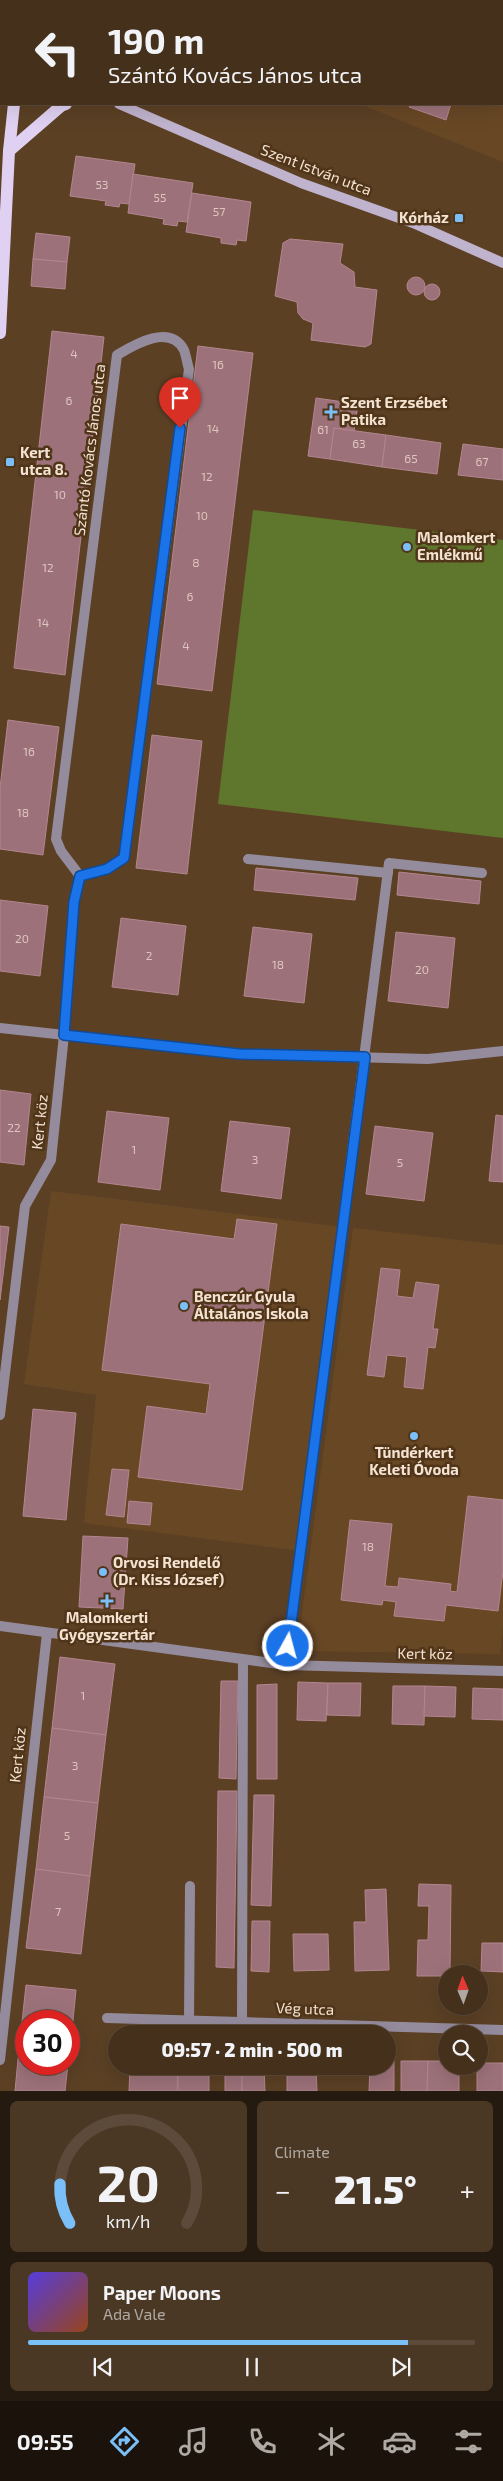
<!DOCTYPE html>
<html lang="en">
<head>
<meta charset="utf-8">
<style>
	:root { --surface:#44301b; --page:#4b3824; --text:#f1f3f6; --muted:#afa9a3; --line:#5c4b3a; --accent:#7abff8 }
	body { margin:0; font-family:"Exo 2",sans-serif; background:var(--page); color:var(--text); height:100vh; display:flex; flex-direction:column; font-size:19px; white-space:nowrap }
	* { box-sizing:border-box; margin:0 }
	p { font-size:16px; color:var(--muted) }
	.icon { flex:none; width:28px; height:28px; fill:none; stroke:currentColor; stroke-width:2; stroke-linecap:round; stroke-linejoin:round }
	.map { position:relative; height:2091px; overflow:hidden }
	.sheet { display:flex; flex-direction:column; gap:10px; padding:10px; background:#251a0f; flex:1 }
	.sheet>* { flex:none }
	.top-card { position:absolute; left:0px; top:0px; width:504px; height:105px; box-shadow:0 5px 20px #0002,0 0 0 1px var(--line); background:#44301b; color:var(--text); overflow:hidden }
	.needle { width:32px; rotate:358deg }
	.controls { position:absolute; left:438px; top:1965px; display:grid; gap:10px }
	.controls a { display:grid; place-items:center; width:50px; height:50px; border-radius:50%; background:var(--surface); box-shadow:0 5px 20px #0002,0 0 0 1px var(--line); font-size:25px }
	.speed { position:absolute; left:15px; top:2010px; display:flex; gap:10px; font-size:25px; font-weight:700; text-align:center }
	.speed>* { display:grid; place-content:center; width:65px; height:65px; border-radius:50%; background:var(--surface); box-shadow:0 5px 20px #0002,0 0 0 1px var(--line); line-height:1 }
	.speed .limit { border:8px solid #d22; background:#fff; color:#111 }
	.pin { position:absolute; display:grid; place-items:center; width:42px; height:42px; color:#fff; margin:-51px -21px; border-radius:50% 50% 50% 0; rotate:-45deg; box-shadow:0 0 5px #0007 }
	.pin .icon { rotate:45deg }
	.me { position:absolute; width:55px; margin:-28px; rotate:7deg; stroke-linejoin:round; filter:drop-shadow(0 0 4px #0008) }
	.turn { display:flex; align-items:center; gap:18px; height:105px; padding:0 25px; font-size:22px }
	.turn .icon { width:65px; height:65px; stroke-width:2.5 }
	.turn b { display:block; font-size:35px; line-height:42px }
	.big { font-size:38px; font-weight:800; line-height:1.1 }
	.sheet .widget { flex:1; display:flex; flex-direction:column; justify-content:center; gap:8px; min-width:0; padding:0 18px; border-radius:8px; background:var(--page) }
	.sheet .dial { align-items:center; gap:0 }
	.dial svg { height:130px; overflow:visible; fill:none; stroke:var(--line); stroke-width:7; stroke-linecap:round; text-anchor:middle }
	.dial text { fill:var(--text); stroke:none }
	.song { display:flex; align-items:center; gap:15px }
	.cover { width:60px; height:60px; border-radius:8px; background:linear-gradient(135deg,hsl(250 70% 55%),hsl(20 70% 35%)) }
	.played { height:5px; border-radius:2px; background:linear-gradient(90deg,var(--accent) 85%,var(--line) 85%) }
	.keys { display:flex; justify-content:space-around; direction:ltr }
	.heat { display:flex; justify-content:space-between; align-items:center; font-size:28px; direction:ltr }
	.sheet .tiles { flex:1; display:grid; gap:10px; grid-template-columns:1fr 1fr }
	.widget:last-child { grid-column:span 2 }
	.trip { position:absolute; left:108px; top:2025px; width:288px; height:50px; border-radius:25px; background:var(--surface); box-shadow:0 5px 20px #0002,0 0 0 1px var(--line); font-weight:800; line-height:50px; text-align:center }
	.tabs { display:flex; height:80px; justify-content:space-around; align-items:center; background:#1b130b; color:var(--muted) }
	.tabs .icon { width:35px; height:35px }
	.tabs .on { color:var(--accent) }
	.tabs b { font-size:22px; color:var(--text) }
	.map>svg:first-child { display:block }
	.built { fill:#684725 }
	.green { fill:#5f772d }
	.building { fill:#9c717a; stroke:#b3868f }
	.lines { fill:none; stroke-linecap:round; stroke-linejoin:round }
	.minor { stroke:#948c9d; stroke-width:10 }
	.secondary { stroke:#bfb3cd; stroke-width:10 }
	.primary { stroke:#e0d1f2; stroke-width:12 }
	.route-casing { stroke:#114b97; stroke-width:12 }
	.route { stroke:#1a73e8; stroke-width:9 }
	.poi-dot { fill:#7abff8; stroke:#503519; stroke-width:2 }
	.labels { text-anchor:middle; stroke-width:5; stroke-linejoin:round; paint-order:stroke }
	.number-label { font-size:12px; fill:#dec6bd }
	.street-label { font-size:15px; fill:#f4e3d3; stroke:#503519 }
	.poi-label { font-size:15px; font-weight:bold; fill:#f4e3d3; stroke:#503519; text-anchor:start }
</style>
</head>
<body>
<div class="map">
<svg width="503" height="2091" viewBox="0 0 503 2091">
	<rect width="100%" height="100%" fill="#5b4024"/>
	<g class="built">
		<polygon points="118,0 503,0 503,162 360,104 502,104 502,1"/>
		<polygon points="51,1191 343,1227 301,1551 84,1523 96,1395 24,1384"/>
		<polygon points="353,1228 503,1245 503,1627 500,1654 297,1651"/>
	</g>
	<polygon class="green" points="253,510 503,540 503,838 218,804"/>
	<g class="building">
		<polygon points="214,0 503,0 503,63 502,1"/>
		<polygon points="411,104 451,104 446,120 409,107"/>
		<polygon points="76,156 135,164 129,204 120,203 119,207 105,205 106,201 70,196"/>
		<polygon points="133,174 193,183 187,222 178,221 177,226 163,224 164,219 128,213"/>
		<polygon points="192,193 251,202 246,241 237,240 236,245 221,243 221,238 186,232"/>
		<polygon points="36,233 70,237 67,262 33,259"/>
		<polygon points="290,239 343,244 340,263 354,272 355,287 377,290 371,344 365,347 311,340 313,323 303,319 298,313 297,302 275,296 283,243"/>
		<polygon points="33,259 67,262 65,289 31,286"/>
		<circle cx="416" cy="286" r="9"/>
		<circle cx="432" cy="292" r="8"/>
		<polygon points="52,331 104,337 65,675 14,668"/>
		<polygon points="198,346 253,353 212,691 157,684"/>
		<polygon points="316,398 358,404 354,431 334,428 330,459 308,456"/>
		<polygon points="334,428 386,435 382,467 330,459"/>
		<polygon points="386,435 441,443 437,474 382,467"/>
		<polygon points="463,444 503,449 503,480 458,475"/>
		<polygon points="8,720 59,727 43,855 0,849 0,788"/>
		<polygon points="152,735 202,741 187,874 136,868"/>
		<polygon points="256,868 358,878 355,900 254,890"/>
		<polygon points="399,872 481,881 479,904 397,895"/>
		<polygon points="0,900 48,906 40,976 0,971"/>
		<polygon points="121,918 186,926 178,995 112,987"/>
		<polygon points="253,927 312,934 304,1003 244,996"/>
		<polygon points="396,932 455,938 448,1008 388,1001"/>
		<polygon points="0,1090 31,1094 24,1165 0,1162"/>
		<polygon points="107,1111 169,1118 160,1190 98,1182"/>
		<polygon points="496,1115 503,1116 503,1182 489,1181"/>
		<polygon points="230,1121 290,1128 281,1199 221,1191"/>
		<polygon points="375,1126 433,1133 424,1201 366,1194"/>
		<polygon points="237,1219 277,1224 242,1490 138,1477 147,1406 206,1414 210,1384 102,1370 121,1224 234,1239"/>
		<polygon points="0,1226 9,1227 0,1300"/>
		<polygon points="381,1268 400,1270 397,1296 413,1298 416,1282 439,1285 433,1329 438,1329 435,1348 428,1347 423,1389 404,1387 407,1357 387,1355 384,1377 367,1375"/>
		<polygon points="33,1409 76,1413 66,1520 23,1516"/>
		<polygon points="112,1469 129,1470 124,1517 106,1515"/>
		<polygon points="468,1496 503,1500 503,1571 498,1611 446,1605 444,1621 394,1616 396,1602 383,1600 382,1605 341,1600 350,1520 392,1524 385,1586 398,1587 399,1578 451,1584 450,1591 457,1592"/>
		<polygon points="129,1501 152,1503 150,1525 127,1523"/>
		<polygon points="83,1536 128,1538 123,1609 79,1607"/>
		<polygon points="60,1657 115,1664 106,1735 52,1728"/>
		<polygon points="221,1681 238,1681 236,1779 219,1778"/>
		<polygon points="298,1682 328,1683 326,1721 297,1720"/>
		<polygon points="328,1683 361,1683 360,1716 327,1715"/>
		<polygon points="277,1684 277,1779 257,1779 257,1685"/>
		<polygon points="393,1686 425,1686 424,1725 392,1724"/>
		<polygon points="425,1686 456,1687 455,1717 424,1716"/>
		<polygon points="473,1688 503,1689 503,1720 472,1719"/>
		<polygon points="52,1728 106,1735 98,1803 44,1797"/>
		<polygon points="218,1791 237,1791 234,1968 216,1967"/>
		<polygon points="254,1795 274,1795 271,1906 251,1905"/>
		<polygon points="44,1797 98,1803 90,1876 36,1869"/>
		<polygon points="36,1869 90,1876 81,1954 26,1948"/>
		<polygon points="419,1884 451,1885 450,1974 446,1974 446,1976 417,1976 418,1940 428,1940 429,1906 418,1906"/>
		<polygon points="386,1889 389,1970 355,1971 354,1922 366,1922 365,1890"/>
		<polygon points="252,1921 270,1921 269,1972 251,1971"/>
		<polygon points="293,1934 328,1934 329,1970 294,1971"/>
		<polygon points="482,1943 503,1943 503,1972 481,1971"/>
		<polygon points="26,1985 76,1990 69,2060 69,2021 26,2021 26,2060 18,2059"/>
		<polygon points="18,2059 26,2060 26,2064 68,2064 65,2091 15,2091"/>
		<polygon points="386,2060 394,2060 394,2091 369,2091 370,2066 386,2066"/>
		<polygon points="401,2061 428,2061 427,2091 401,2091"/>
		<polygon points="428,2061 446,2061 446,2066 459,2066 459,2091 427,2091"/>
		<polygon points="479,2063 503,2063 503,2091 477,2091 477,2066 479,2066"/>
		<polygon points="130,2066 178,2066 177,2091 129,2091"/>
		<rect x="178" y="2066" width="31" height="25"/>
		<rect x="225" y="2066" width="17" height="25"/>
		<polygon points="242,2066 264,2066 265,2091 242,2091"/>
		<polygon points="287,2066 316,2066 317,2091 287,2091"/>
	</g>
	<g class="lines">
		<g class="minor">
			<polyline points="248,859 388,873"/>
			<polyline points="0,1028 239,1054 428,1059 503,1051"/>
			<path d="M0,1415L25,1206L51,1160L64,1035L74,902L80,876L61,851L56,839L117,355C134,345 170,323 184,350C186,355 187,363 189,369L124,858L107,869L80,876"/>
			<polyline points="0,1626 286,1665 503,1671"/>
			<polyline points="286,1665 389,863 482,873"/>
			<polyline points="107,2018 503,2030"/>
			<polyline points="189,2021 190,1886"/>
			<polyline points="242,2022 243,1660"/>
			<polyline points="0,2060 47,1633"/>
		</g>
		<g class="secondary">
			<polyline points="0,51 1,52"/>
			<polyline points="119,104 301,183 413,223 503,263"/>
		</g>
		<g class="primary">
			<polyline points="25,1 25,0"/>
			<polyline points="9,151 61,106 66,104"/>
			<polyline points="0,333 9,151 14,104"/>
		</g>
	</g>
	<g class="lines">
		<g class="route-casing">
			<polyline id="route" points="180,428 124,858 107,869 80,876 74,902 64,1035 239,1054 365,1057 288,1646"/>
		</g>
		<use href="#route" class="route"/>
	</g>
	<g class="poi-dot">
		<rect x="454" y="213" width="10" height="10" rx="2.5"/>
		<path d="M328.5 404.5h5v5h5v5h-5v5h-5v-5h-5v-5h5z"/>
		<rect x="5" y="457" width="10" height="10" rx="2.5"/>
		<circle cx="407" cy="547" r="5"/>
		<circle cx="184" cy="1306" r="5"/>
		<circle cx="414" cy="1436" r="5"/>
		<circle cx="103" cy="1572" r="5"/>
		<path d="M104.5 1593.5h5v5h5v5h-5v5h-5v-5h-5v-5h5z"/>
	</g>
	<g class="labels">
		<g class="number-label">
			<text x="102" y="189">53</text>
			<text x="160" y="202">55</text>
			<text x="219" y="216">57</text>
			<text x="74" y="358">4</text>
			<text x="218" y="369">16</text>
			<text x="69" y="405">6</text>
			<text x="213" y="433">14</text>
			<text x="323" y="434">61</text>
			<text x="359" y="448">63</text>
			<text x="411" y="463">65</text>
			<text x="482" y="466">67</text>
			<text x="207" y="481">12</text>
			<text x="60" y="499">10</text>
			<text x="202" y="520">10</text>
			<text x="196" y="567">8</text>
			<text x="48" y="572">12</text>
			<text x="190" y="601">6</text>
			<text x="43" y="627">14</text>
			<text x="186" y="650">4</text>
			<text x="29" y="756">16</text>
			<text x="23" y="817">18</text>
			<text x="22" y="943">20</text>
			<text x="149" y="960">2</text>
			<text x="278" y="969">18</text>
			<text x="422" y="974">20</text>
			<text x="14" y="1132">22</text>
			<text x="134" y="1154">1</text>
			<text x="255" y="1164">3</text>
			<text x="400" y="1167">5</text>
			<text x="368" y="1551">18</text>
			<text x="83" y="1700">1</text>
			<text x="75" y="1770">3</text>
			<text x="67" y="1840">5</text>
			<text x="58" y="1916">7</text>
		</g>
		<g class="street-label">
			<text transform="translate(316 170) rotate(21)" y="5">Szent István utca</text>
			<text transform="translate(90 450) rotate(-83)" y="5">Szántó Kovács János utca</text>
			<text transform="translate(40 1122) rotate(-84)" y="5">Kert köz</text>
			<text transform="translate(425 1654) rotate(1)" y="5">Kert köz</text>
			<text transform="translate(18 1755) rotate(-84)" y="5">Kert köz</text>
			<text transform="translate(305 2009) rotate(2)" y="5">Vég utca</text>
		</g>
		<g class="poi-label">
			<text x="449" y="223" text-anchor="end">Kórház</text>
			<text x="341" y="408">Szent Erzsébet<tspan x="341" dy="17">Patika</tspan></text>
			<text x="20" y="458">Kert<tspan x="20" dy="17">utca 8.</tspan></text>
			<text x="417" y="543">Malomkert<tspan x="417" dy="17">Emlékmű</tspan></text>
			<text x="194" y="1302">Benczúr Gyula<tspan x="194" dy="17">Általános Iskola</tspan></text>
			<text x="414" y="1458" text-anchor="middle">Tündérkert<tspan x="414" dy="17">Keleti Óvoda</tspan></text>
			<text x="113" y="1568">Orvosi Rendelő<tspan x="113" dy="17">(Dr. Kiss József)</tspan></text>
			<text x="107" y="1623" text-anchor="middle">Malomkerti<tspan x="107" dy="17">Gyógyszertár</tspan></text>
		</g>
	</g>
</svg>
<div class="controls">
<a><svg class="needle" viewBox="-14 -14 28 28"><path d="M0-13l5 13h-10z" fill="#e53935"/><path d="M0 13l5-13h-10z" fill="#afa9a3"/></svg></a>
<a><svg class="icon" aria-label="search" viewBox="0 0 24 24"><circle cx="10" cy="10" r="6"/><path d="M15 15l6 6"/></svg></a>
</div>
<div class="speed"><div class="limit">30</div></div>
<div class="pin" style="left:180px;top:428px;background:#d93025"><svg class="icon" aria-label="arrive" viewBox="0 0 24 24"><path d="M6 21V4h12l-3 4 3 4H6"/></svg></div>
<svg class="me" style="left:288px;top:1646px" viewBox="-20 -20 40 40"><circle r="17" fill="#1a73e8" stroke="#fff" stroke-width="3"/><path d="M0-11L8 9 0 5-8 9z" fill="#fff"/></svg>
<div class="trip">09:57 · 2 min · 500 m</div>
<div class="top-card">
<div class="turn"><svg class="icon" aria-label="left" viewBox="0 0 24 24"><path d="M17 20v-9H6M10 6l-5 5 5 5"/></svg><div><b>190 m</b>Szántó Kovács János utca</div></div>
</div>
</div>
<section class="sheet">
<div class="tiles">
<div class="widget dial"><svg viewBox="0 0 100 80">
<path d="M14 69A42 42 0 1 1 86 69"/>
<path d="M14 69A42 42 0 0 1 8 45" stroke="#7abff8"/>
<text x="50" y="56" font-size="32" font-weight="700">20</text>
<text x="50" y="72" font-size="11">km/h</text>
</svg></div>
<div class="widget"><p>Climate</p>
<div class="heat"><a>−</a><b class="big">21.5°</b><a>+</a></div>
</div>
<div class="widget">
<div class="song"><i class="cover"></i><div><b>Paper Moons</b><p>Ada Vale</p></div></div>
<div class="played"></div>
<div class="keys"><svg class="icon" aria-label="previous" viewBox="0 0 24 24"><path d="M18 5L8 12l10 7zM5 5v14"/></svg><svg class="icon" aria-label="pause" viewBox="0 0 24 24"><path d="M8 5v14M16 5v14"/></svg><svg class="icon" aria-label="next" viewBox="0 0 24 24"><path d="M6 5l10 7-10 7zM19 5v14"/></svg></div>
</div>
</div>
</section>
<nav class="tabs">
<b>09:55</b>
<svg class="icon on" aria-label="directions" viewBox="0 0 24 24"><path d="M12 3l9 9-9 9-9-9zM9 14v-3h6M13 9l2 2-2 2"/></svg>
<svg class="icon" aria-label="music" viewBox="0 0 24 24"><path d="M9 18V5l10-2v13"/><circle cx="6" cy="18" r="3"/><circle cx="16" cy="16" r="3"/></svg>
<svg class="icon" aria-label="phone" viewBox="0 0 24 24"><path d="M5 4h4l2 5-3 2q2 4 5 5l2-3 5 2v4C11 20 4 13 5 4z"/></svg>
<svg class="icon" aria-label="climate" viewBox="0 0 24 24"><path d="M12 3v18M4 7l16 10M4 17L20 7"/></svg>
<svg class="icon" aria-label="car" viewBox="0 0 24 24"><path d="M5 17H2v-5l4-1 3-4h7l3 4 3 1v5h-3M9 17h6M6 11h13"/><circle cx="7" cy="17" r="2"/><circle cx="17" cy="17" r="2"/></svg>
<svg class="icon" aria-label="filters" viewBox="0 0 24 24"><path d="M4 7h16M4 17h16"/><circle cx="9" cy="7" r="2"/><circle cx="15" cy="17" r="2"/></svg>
</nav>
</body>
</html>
